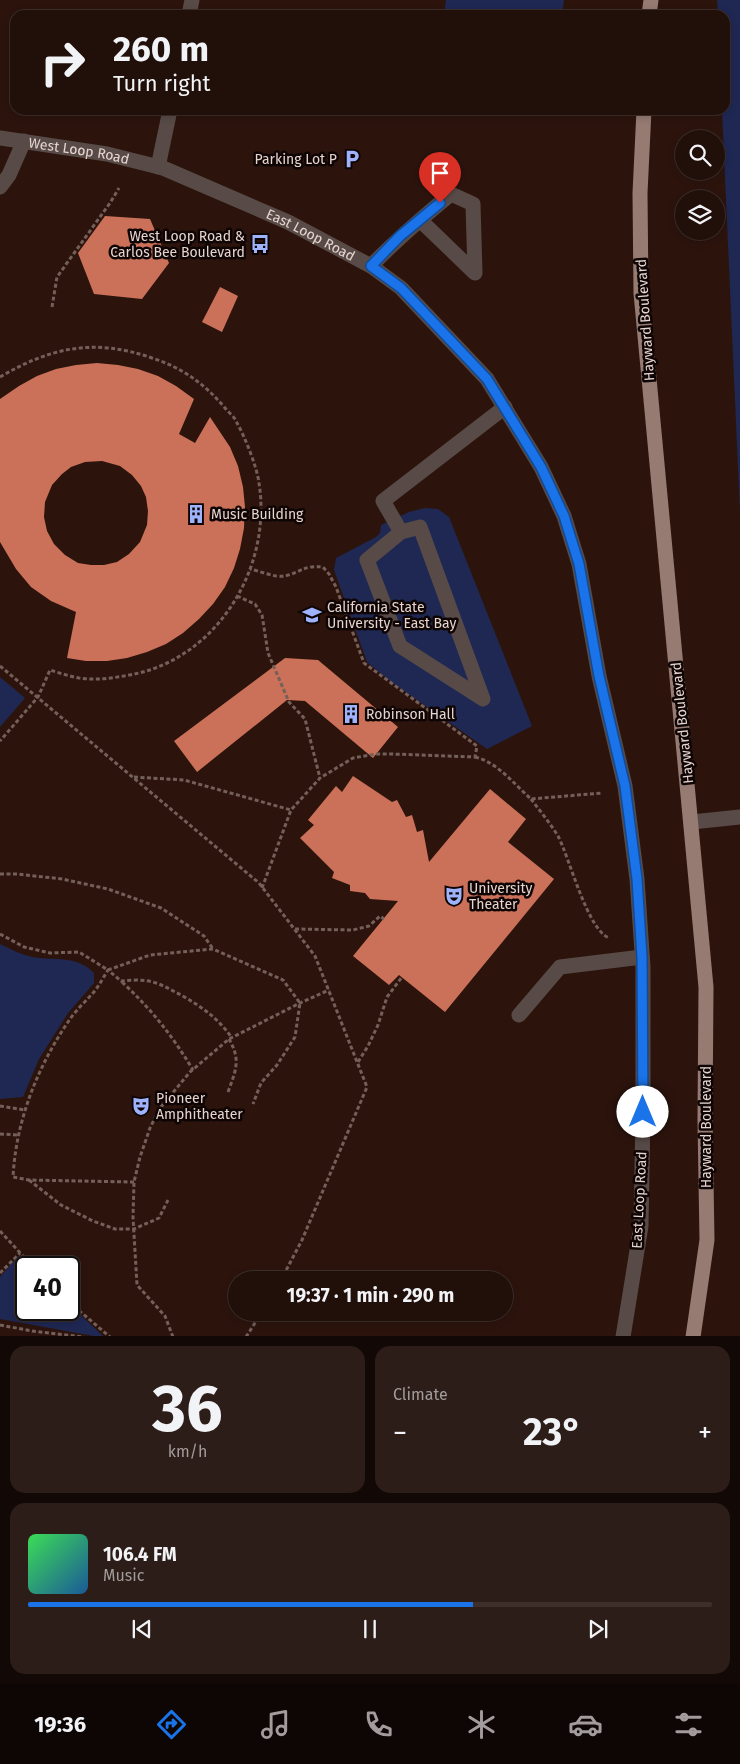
<!DOCTYPE html>
<html lang="en">
<head>
<meta charset="utf-8">
<style>
	:root { --surface:#210f0a; --page:#2d1d18; --text:#f1f3f6; --muted:#a29c9c; --line:#3e2f2b; --accent:#1a73e8 }
	body { margin:0; font-family:"Fira Sans",sans-serif; background:var(--page); color:var(--text); height:100vh; display:flex; flex-direction:column; font-size:19px; white-space:nowrap }
	* { box-sizing:border-box; margin:0 }
	p { font-size:16px; color:var(--muted) }
	.icon { flex:none; width:28px; height:28px; fill:none; stroke:currentColor; stroke-width:2; stroke-linecap:round; stroke-linejoin:round }
	.map { position:relative; height:1336px; overflow:hidden }
	.drawer { display:flex; flex-direction:column; gap:10px; padding:10px; background:#120806; flex:1 }
	.drawer>* { flex:none }
	.guide { position:absolute; left:10px; top:10px; width:720px; height:105px; border-radius:15px; box-shadow:0 2px 8px #0003,0 0 0 1px var(--line); background:#210f0a; color:var(--text); overflow:hidden }
	.fabs { position:absolute; left:675px; top:130px; display:grid; gap:10px }
	.fabs a { display:grid; place-items:center; width:50px; height:50px; border-radius:50%; background:var(--surface); box-shadow:0 2px 8px #0003,0 0 0 1px var(--line); font-size:25px }
	.speed { position:absolute; left:15px; top:1256px; display:flex; gap:10px; font-size:25px; font-weight:700; text-align:center }
	.speed>* { display:grid; place-content:center; width:65px; height:65px; border-radius:50%; background:var(--surface); box-shadow:0 2px 8px #0003,0 0 0 1px var(--line); line-height:1 }
	.speed .limit { border:2px solid #111; border-radius:8px; background:#fff; color:#111 }
	.pin { position:absolute; display:grid; place-items:center; width:42px; height:42px; color:#fff; margin:-51px -21px; border-radius:50% 50% 50% 0; rotate:-45deg; box-shadow:0 0 5px #0007 }
	.pin .icon { rotate:45deg }
	.me { position:absolute; width:55px; margin:-28px; rotate:0deg; stroke-linejoin:round; filter:drop-shadow(0 0 4px #0008) }
	.turn { display:flex; align-items:center; gap:18px; height:105px; padding:0 20px; font-size:22px }
	.turn .icon { width:65px; height:65px; stroke-width:2.5 }
	.turn b { display:block; font-size:35px; line-height:42px }
	.big { font-size:38px; font-weight:700; line-height:1.1 }
	.drawer .tile { flex:1; display:flex; flex-direction:column; justify-content:center; gap:8px; min-width:0; padding:0 18px; border-radius:15px; background:var(--page) }
	.drawer .dial { align-items:center; gap:0 }
	.dial b { font-size:65px; line-height:1 }
	.song { display:flex; align-items:center; gap:15px }
	.cover { width:60px; height:60px; border-radius:8px; background:linear-gradient(135deg,hsl(130 70% 55%),hsl(210 70% 35%)) }
	.played { height:5px; border-radius:2px; background:linear-gradient(90deg,var(--accent) 65%,var(--line) 65%) }
	.keys { display:flex; justify-content:space-around; direction:ltr }
	.heat { display:flex; justify-content:space-between; align-items:center; font-size:28px; direction:ltr }
	.drawer .tiles { flex:1; display:grid; gap:10px; grid-template-columns:1fr 1fr }
	.tile:last-child { grid-column:span 2 }
	.trip { position:absolute; left:228px; top:1271px; width:285px; height:50px; border-radius:25px; background:var(--surface); box-shadow:0 2px 8px #0003,0 0 0 1px var(--line); font-weight:700; line-height:50px; text-align:center }
	.dock { display:flex; height:80px; justify-content:space-around; align-items:center; background:#0d0604; color:var(--muted) }
	.dock .icon { width:35px; height:35px }
	.dock .active { color:var(--accent) }
	.dock b { font-size:22px; color:var(--text) }
	.map>svg:first-child { display:block }
	.green { fill:#1f2853 }
	.building { fill:#cb7159; fill-rule:evenodd }
	.lines { fill:none; stroke-linecap:round; stroke-linejoin:round }
	.path { stroke:#755f59; stroke-width:3; stroke-dasharray:4 2.5; stroke-linecap:butt }
	.minor { stroke:#584b47; stroke-width:15 }
	.major { stroke:#967b73; stroke-width:15 }
	.route-casing { stroke:#114b97; stroke-width:12 }
	.route { stroke:#1a73e8; stroke-width:9 }
	.labels { text-anchor:middle; stroke-width:5; stroke-linejoin:round; paint-order:stroke }
	.street-label { font-size:14px; fill:#e6d4cf; stroke:#0d0403 }
	.poi-label { font-size:14px; fill:#e6d4cf; stroke:#0d0403; text-anchor:start }
</style>
</head>
<body>
<div class="map">
<svg width="740" height="1337" viewBox="0 0 740 1337">
	<rect width="100%" height="100%" fill="#2c140d"/>
	<g class="green">
		<polygon points="446,0 564,0 562,15 444,15"/>
		<polygon points="717,0 740,0 740,512 722,110 725,110 725,15 718,15"/>
		<polygon points="425,508 438,509 449,517 532,726 487,749 390,681 367,662 334,570 336,558 376,537 380,533 381,525 409,512"/>
		<polygon points="0,677 25,698 0,727"/>
		<path d="M0,944C11,949 21,955 33,957C55,961 77,955 94,973V983L68,1013L39,1059L23,1097L0,1099Z"/>
		<polygon points="18,1256 30,1267 26,1268 26,1310 69,1310 69,1304 103,1336 94,1336 0,1319 0,1277"/>
	</g>
	<g class="building">
		<polygon points="105,216 150,219 169,263 142,299 94,294 78,253"/>
		<polygon points="220,287 238,296 222,332 202,322"/>
		<path d="M97,363L118,365L138,369L158,376L176,386L194,399L179,434L195,443L210,417L230,447L238,466L243,487L245,507L244,528L240,549L234,568L225,587L213,604L199,619L183,633L166,644L147,652L127,658L107,661H86L67,658L76,612L51,601L31,587L16,569L0,542V399L19,386L37,376L56,369L76,365ZM102,461L120,466L132,475L141,486L146,497L148,511L147,525L140,542L129,554L117,562L104,565H91L78,563L65,555L54,544L47,531L44,517L45,502L52,485L62,474L71,467L85,462Z"/>
		<polygon points="285,658 318,660 398,727 373,758 305,701 287,700 197,772 174,741"/>
		<polygon points="353,776 392,802 397,800 406,817 412,815 417,832 423,830 429,862 490,789 526,819 508,842 554,879 445,1012 399,975 389,985 353,956 398,901 370,899 365,893 350,891 350,885 332,878 334,872 300,838 314,825 308,820 336,786 342,792"/>
	</g>
	<g class="lines">
		<g class="path">
			<polyline points="52,307 57,277 110,203 119,188"/>
			<path d="M0,377C51,347 95,338 152,358C181,367 205,384 225,408C229,413 235,417 237,423C245,437 257,467 259,483C272,564 221,653 139,673C120,677 99,681 79,678C69,676 59,673 50,670L38,697L0,741"/>
			<polyline points="237,596 255,604 262,615 268,653 289,702 305,719 320,778"/>
			<polyline points="0,666 259,883 315,956 367,1087 302,1240 281,1280"/>
			<path d="M475,757C497,762 514,784 531,799L602,793"/>
			<path d="M134,777L184,780L291,810L320,778L353,758L376,754H392L475,757L477,746L364,663L336,587L329,574L323,567C303,565 302,572 285,576C275,578 260,571 250,569"/>
			<path d="M531,799C540,811 550,823 558,836C570,859 587,929 609,938"/>
			<polyline points="0,874 17,874 62,879 108,889 161,908 204,936 213,949"/>
			<polyline points="262,888 291,810"/>
			<polyline points="295,929 353,930 369,926 380,916 384,919"/>
			<polyline points="0,934 24,947 50,953 79,952 108,970 150,955 213,949 283,980 300,1003 295,1037 277,1065 261,1083 253,1104"/>
			<path d="M122,982C151,1009 172,1035 193,1070"/>
			<polyline points="358,1062 368,1046 378,1025 387,997 402,977"/>
			<path d="M228,1092C236,1070 241,1060 229,1039"/>
			<polyline points="0,1106 25,1110"/>
			<polyline points="0,1134 19,1135"/>
			<polyline points="29,1180 61,1205 93,1221 115,1229 134,1229 159,1218 168,1200"/>
			<path d="M134,1182L29,1180L13,1177C16,1121 37,1068 68,1022C75,1011 85,1002 93,993C99,986 103,978 108,970L121,981C132,980 145,979 156,983C165,986 173,991 181,995C202,1007 218,1018 232,1038"/>
			<polyline points="0,1231 34,1268"/>
			<polyline points="0,1273 20,1253"/>
			<polyline points="69,1302 110,1337"/>
			<polyline points="0,1325 32,1331 84,1337"/>
			<polyline points="173,1337 165,1316 137,1285 133,1217 134,1182 140,1157 150,1128 160,1108 190,1072 229,1039 300,1003 329,990"/>
			<polyline points="246,1337 262,1312"/>
		</g>
		<g class="minor">
			<polyline points="189,15 192,0"/>
			<path id="s1" d="M0,138L107,154L163,168L288,222L371,266L401,288L487,379L541,467L564,516L579,564L599,676L625,786L637,879L643,967V1113L641,1226L623,1337"/>
			<polyline points="158,167 170,110"/>
			<polyline points="0,187 9,175 24,141"/>
			<path d="M371,266C396,240 423,217 451,194L473,204L475,273L420,220"/>
			<polyline points="401,532 367,560 400,646 483,699 420,527 401,532 383,501 505,407"/>
			<polyline points="692,822 740,817"/>
			<polyline points="519,1015 560,967 642,957"/>
		</g>
		<g class="major">
			<polyline points="649,15 651,0"/>
			<polyline points="644,110 640,193 641,293 706,987 705,1120 707,1240 693,1337"/>
		</g>
	</g>
	<g class="lines">
		<g class="route-casing">
			<polyline id="route" points="440,203 400,236 371,266 401,288 487,379 541,467 564,516 579,564 599,676 625,786 637,879 642,957 643,1112"/>
		</g>
		<use href="#route" class="route"/>
	</g>
	<defs>
		<g id="parking-bare" transform="scale(1.5)"><path d="M-3.5-5.5H1a3.5 3.5 0 0 1 0 7H-1V5.5H-3.5ZM-1-3.4V-.6H.8a1.4 1.4 0 0 0 0-2.8Z" fill="#9fb3fd" stroke="#0d0403" stroke-width="2.5" paint-order="stroke"/></g>
		<g id="bus-bare" transform="scale(1.5)"><path d="M-5-6H5V4H4V6H2V4H-2V6H-4V4H-5ZM-3.5-4V0h7V-4ZM-3.5 1.2v1.5H-2V1.2ZM2 1.2v1.5H3.5V1.2Z" fill="#9fb3fd" stroke="#0d0403" stroke-width="2.5" paint-order="stroke"/></g>
		<g id="building-bare" transform="scale(1.5)"><path d="M-4-6H4V6H1V3H-1V6H-4ZM-2.5-4.3h1.7v1.8h-1.7ZM.8-4.3h1.7v1.8H.8ZM-2.5-1h1.7V.8h-1.7ZM.8-1h1.7V.8H.8Z" fill="#9fb3fd" stroke="#0d0403" stroke-width="2.5" paint-order="stroke"/></g>
		<g id="university-bare" transform="scale(1.5)"><path d="M0-5L7-2L0 1L-7-2ZM-4 1L0 2.5L4 1V4Q0 6-4 4Z" fill="#9fb3fd" stroke="#0d0403" stroke-width="2.5" paint-order="stroke"/></g>
		<g id="theatre-bare" transform="scale(1.5)"><path d="M-5-5.5Q0-4 5-5.5V0Q5 5 0 6Q-5 5-5 0ZM-3.3-2.5H-1v1.5H-3.3ZM1-2.5H3.3v1.5H1ZM-2.8 1Q0 5.5 2.8 1Z" fill="#9fb3fd" stroke="#0d0403" stroke-width="2.5" paint-order="stroke"/></g>
	</defs>
	<g fill-rule="evenodd">
		<use href="#parking-bare" x="352" y="159"/>
		<use href="#bus-bare" x="260" y="244"/>
		<use href="#building-bare" x="196" y="514"/>
		<use href="#university-bare" x="312" y="615"/>
		<use href="#building-bare" x="351" y="714"/>
		<use href="#theatre-bare" x="454" y="896"/>
		<use href="#theatre-bare" x="141" y="1106"/>
	</g>
	<g class="labels">
		<g class="street-label">
			<text dy="5" stroke="none"><textPath href="#s1" startOffset="80">West Loop Road</textPath></text>
			<text dy="5" stroke="none"><textPath href="#s1" startOffset="328">East Loop Road</textPath></text>
			<text transform="translate(645 320) rotate(-94)" y="5">Hayward Boulevard</text>
			<text transform="translate(682 723) rotate(-96)" y="5">Hayward Boulevard</text>
			<text transform="translate(706 1127) rotate(-90)" y="5">Hayward Boulevard</text>
			<text transform="translate(639 1200) rotate(-87)" y="5">East Loop Road</text>
		</g>
		<g class="poi-label">
			<text x="337" y="164" text-anchor="end">Parking Lot P</text>
			<text x="245" y="241" text-anchor="end">West Loop Road &amp;<tspan x="245" dy="16">Carlos Bee Boulevard</tspan></text>
			<text x="211" y="519">Music Building</text>
			<text x="327" y="612">California State<tspan x="327" dy="16">University - East Bay</tspan></text>
			<text x="366" y="719">Robinson Hall</text>
			<text x="469" y="893">University<tspan x="469" dy="16">Theater</tspan></text>
			<text x="156" y="1103">Pioneer<tspan x="156" dy="16">Amphitheater</tspan></text>
		</g>
	</g>
</svg>
<div class="fabs">
<a><svg class="icon" aria-label="search" viewBox="0 0 24 24"><circle cx="10" cy="10" r="6"/><path d="M15 15l6 6"/></svg></a>
<a><svg class="icon" aria-label="layers" viewBox="0 0 24 24"><path d="M12 4l9 5-9 5-9-5zM3 14l9 5 9-5"/></svg></a>
</div>
<div class="speed"><div class="limit">40</div></div>
<div class="pin" style="left:440px;top:203px;background:#d93025"><svg class="icon" aria-label="arrive" viewBox="0 0 24 24"><path d="M6 21V4h12l-3 4 3 4H6"/></svg></div>
<svg class="me" style="left:643px;top:1112px" viewBox="-20 -20 40 40"><circle r="19" fill="#fff"/><path d="M0-13L10 11 0 6-10 11z" fill="#1a73e8"/></svg>
<div class="trip">19:37 · 1 min · 290 m</div>
<div class="guide">
<div class="turn"><svg class="icon" aria-label="right" viewBox="0 0 24 24"><path d="M7 20v-9h11M14 6l5 5-5 5"/></svg><div><b>260 m</b>Turn right</div></div>
</div>
</div>
<section class="drawer">
<div class="tiles">
<div class="tile dial"><b>36</b><p>km/h</p></div>
<div class="tile"><p>Climate</p>
<div class="heat"><a>−</a><b class="big">23°</b><a>+</a></div>
</div>
<div class="tile">
<div class="song"><i class="cover"></i><div><b>106.4 FM</b><p>Music</p></div></div>
<div class="played"></div>
<div class="keys"><svg class="icon" aria-label="previous" viewBox="0 0 24 24"><path d="M18 5L8 12l10 7zM5 5v14"/></svg><svg class="icon" aria-label="pause" viewBox="0 0 24 24"><path d="M8 5v14M16 5v14"/></svg><svg class="icon" aria-label="next" viewBox="0 0 24 24"><path d="M6 5l10 7-10 7zM19 5v14"/></svg></div>
</div>
</div>
</section>
<nav class="dock">
<b>19:36</b>
<svg class="icon active" aria-label="directions" viewBox="0 0 24 24"><path d="M12 3l9 9-9 9-9-9zM9 14v-3h6M13 9l2 2-2 2"/></svg>
<svg class="icon" aria-label="music" viewBox="0 0 24 24"><path d="M9 18V5l10-2v13"/><circle cx="6" cy="18" r="3"/><circle cx="16" cy="16" r="3"/></svg>
<svg class="icon" aria-label="phone" viewBox="0 0 24 24"><path d="M5 4h4l2 5-3 2q2 4 5 5l2-3 5 2v4C11 20 4 13 5 4z"/></svg>
<svg class="icon" aria-label="climate" viewBox="0 0 24 24"><path d="M12 3v18M4 7l16 10M4 17L20 7"/></svg>
<svg class="icon" aria-label="car" viewBox="0 0 24 24"><path d="M5 17H2v-5l4-1 3-4h7l3 4 3 1v5h-3M9 17h6M6 11h13"/><circle cx="7" cy="17" r="2"/><circle cx="17" cy="17" r="2"/></svg>
<svg class="icon" aria-label="filters" viewBox="0 0 24 24"><path d="M4 7h16M4 17h16"/><circle cx="9" cy="7" r="2"/><circle cx="15" cy="17" r="2"/></svg>
</nav>
</body>
</html>
